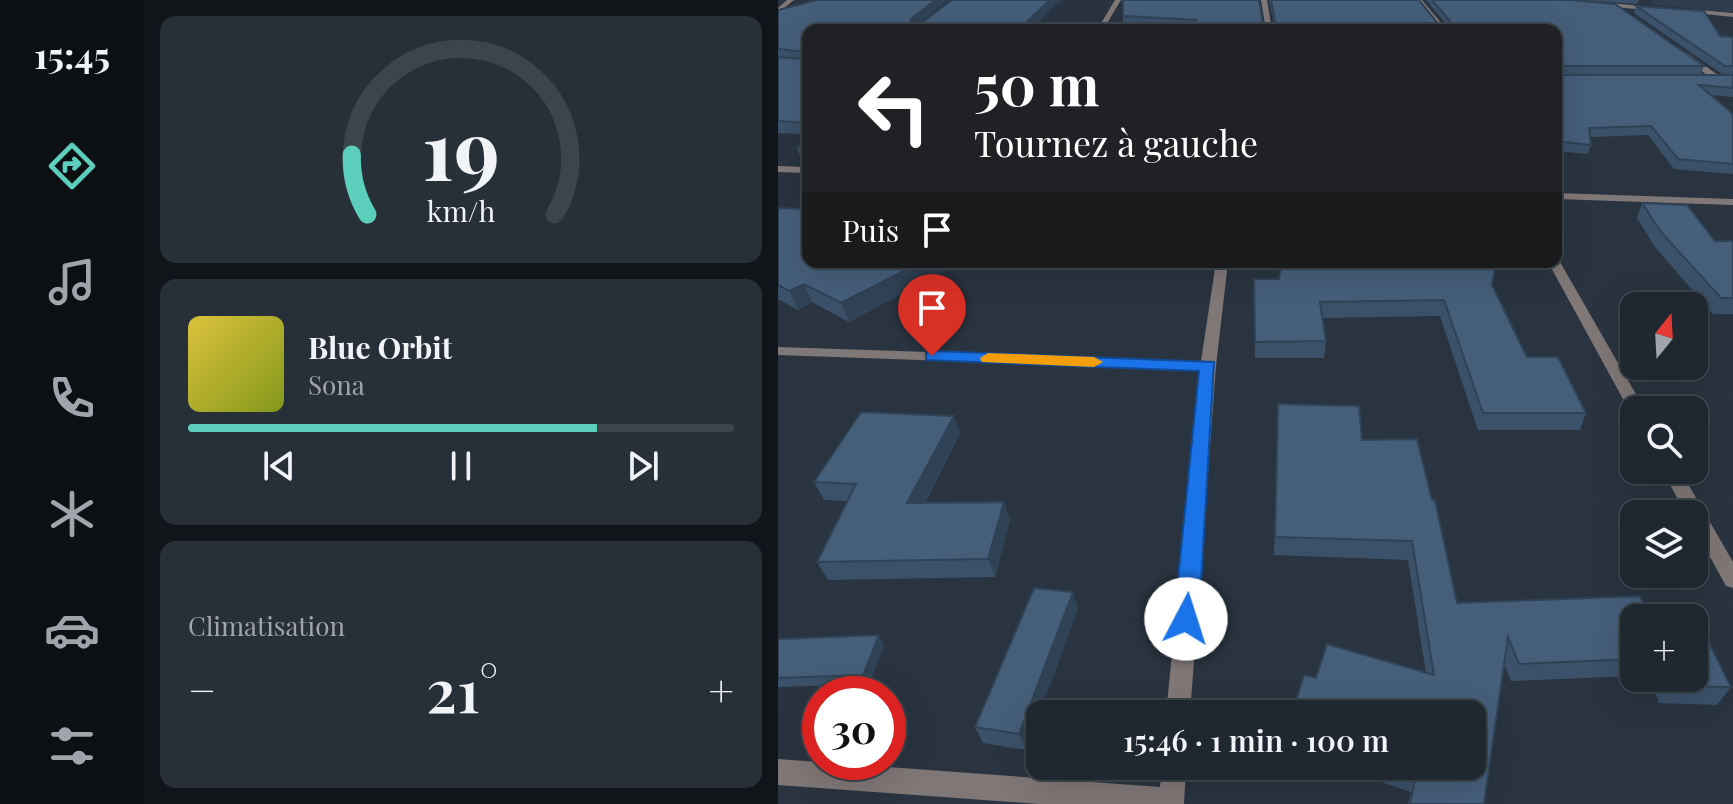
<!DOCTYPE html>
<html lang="fr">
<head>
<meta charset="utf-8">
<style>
	:root { --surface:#1f2730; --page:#272f38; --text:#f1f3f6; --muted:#a1a5ab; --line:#3c444c; --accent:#5bcebc }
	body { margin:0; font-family:"Playfair Display",serif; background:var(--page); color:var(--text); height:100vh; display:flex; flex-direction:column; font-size:30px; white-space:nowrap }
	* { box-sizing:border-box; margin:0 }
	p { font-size:26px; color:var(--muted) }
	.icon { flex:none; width:44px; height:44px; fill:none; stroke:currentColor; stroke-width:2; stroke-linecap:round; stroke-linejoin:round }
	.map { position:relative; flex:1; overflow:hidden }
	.details { display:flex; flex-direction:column; gap:16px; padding:16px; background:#11151a; width:634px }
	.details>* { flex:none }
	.banner { position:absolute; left:24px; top:24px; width:760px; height:244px; border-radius:16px; box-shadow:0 8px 32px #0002,0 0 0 2px var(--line); background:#202124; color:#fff; overflow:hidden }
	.needle { width:52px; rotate:18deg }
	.buttons { position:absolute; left:842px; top:292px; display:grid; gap:16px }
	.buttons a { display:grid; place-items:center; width:88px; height:88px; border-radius:16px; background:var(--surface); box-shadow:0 8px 32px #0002,0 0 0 2px var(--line); font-size:40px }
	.speed { position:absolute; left:24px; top:676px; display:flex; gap:16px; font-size:40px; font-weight:700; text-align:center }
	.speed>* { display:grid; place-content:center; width:104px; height:104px; border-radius:50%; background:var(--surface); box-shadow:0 8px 32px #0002,0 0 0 2px var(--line); line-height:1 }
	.speed .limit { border:12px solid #d22; background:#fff; color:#111 }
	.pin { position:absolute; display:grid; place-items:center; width:68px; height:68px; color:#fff; margin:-82px -34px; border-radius:50% 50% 50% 0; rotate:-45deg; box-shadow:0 0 8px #0007 }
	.pin .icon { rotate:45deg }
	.me { position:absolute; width:88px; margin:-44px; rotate:5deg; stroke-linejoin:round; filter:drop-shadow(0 0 6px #0008) }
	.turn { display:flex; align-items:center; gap:28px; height:168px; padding:0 40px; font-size:36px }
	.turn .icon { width:104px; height:104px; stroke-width:2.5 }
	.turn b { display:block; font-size:56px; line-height:68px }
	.then { display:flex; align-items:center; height:76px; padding:0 40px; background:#0003; gap:16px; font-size:30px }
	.big { font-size:60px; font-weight:600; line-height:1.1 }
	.details .widget { flex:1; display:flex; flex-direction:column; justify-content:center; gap:12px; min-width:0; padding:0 28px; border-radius:16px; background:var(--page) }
	.details .dial { align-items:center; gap:0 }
	.dial svg { height:208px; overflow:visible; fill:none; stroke:var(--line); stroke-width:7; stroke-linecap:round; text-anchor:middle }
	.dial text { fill:var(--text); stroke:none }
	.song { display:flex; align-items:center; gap:24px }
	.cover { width:96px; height:96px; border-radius:12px; background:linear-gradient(135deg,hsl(50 70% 55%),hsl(70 70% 35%)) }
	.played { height:8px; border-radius:4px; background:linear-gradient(90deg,var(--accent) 75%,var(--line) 75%) }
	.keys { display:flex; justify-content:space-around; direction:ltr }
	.heat { display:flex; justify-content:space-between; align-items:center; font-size:44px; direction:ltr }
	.trip { position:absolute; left:248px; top:700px; width:460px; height:80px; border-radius:16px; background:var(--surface); box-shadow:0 8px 32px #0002,0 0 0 2px var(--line); font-weight:600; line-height:80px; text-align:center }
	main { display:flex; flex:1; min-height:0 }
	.dock { display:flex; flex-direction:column; width:144px; justify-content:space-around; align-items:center; background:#0c1013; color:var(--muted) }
	.dock .icon { width:56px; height:56px }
	.dock .current { color:var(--accent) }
	.dock b { font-size:36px; color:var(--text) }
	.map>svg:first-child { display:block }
	.built { fill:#2f3e4f }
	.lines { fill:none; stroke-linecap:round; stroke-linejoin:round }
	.street { fill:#807777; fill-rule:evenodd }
	.wall { fill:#3b5169 }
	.shaded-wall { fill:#304255 }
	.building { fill:#455e7a; stroke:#304255; stroke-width:2 }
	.route { fill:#1a73e8; stroke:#114b97; stroke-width:2 }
	.slow { fill:#f59e0b }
</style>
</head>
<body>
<main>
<nav class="dock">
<b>15:45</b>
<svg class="icon current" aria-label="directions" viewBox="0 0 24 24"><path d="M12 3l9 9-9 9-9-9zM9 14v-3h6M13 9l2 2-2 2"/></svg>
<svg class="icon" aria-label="music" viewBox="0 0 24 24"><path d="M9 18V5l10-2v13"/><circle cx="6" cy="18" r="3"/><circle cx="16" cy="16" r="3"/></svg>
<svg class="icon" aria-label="phone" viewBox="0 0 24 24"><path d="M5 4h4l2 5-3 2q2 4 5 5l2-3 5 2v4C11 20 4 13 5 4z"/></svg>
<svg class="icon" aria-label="climate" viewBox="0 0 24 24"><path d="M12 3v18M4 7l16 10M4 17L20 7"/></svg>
<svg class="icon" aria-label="car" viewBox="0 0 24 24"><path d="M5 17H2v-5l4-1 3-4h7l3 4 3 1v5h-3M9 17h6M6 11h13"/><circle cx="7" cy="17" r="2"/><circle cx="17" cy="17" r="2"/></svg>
<svg class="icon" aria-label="filters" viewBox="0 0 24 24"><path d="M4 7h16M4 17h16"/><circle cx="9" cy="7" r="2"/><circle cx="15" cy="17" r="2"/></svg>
</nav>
<section class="details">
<div class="widget dial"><svg viewBox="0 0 100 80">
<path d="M14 69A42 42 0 1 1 86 69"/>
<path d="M14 69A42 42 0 0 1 8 46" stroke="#5bcebc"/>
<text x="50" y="56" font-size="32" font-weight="700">19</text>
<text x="50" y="72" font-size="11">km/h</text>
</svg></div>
<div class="widget">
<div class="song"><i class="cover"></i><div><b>Blue Orbit</b><p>Sona</p></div></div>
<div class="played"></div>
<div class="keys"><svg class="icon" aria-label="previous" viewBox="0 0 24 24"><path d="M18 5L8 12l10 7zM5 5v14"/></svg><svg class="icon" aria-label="pause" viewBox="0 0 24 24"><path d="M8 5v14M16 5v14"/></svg><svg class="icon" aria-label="next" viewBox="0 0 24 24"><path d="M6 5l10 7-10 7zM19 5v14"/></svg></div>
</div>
<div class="widget"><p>Climatisation</p>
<div class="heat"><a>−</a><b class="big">21°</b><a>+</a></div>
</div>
</section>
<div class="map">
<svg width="955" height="804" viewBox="0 0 955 804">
	<rect width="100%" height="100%" fill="#293440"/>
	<polygon class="built" points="873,0 955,0 955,12 875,5"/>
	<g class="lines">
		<g class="street">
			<polygon points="9,0 16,0 0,13 0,8"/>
			<polygon points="337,0 343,0 325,30 319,30"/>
			<polygon points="483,0 489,0 494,30 488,30"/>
			<polygon points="638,0 644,0 669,30 662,30"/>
			<polygon points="817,2 878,7 881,9 878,11 815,5"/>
			<polygon points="909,9 955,13 955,17 907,12"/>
			<polygon points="905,54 911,54 955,86 955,93 905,58"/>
			<polygon points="0,166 30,167 30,173 0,172"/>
			<polygon points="778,193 955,199 955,205 778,199"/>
			<polygon points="778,259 782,262 867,410 856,410 856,415 851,410 770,262 778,262"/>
			<polygon points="438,262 450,262 438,366 412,714 388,714 422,370 0,355 0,347 423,361"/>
			<polygon points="884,470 902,470 955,562 955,588 948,586 916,528 916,514 908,514"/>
			<polygon points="0,759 382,787 384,766 408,766 406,804 261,804 0,785"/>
		</g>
	</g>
	<g class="wall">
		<polygon points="39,0 170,0 141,23 143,23 174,0 283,0 252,30 30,30 30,139 28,134 0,133 0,10"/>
		<polygon points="481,0 485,23 494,26 496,24 491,0 641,0 661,25 669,25 648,0 795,0 926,66 923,74 778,74 778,30 415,27 345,23 345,16"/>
		<polygon points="802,0 861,0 859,4"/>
		<polygon points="858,6 942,36 955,37 955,75 944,74 856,13"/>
		<polygon points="778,75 955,75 955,97 932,95 955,114 955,174 896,169 870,135 812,137 813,145 810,154 778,151"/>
		<polygon points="30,140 30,160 24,160 19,148"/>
		<polygon points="864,203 937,241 955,241 955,314 935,314 877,247 859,218"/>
		<polygon points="0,209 30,262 178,262 174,267 71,322 34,302 20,310 0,299"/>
		<polygon points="476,279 714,285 749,357 808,413 802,430 700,430 662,316 544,318 548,341 546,358 477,358"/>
		<polygon points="500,404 584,440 679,603 870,611 953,687 939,705 881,703 872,678 916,678 856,618 856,676 733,681 726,664 706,804 630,804 633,792 555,766 694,766 538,678 648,673 630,560 496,555"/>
		<polygon points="182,433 147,503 226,502 232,520 217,577 50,580 39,562 69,501 46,500 36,482"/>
		<polygon points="295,592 300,609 248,750 205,743 197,727"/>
		<polygon points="0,639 106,645 91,684 0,687"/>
	</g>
	<g class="shaded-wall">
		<polygon points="157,0 170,0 135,28 132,23 133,19"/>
		<polygon points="272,0 283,0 252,30 240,30"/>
		<polygon points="143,262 178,262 174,267 71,322 63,303"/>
		<polygon points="26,284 34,302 20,310 11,291"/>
		<polygon points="176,416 182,433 137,521 129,503"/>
		<polygon points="226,502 232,520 217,577 210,559"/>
		<polygon points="295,592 300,609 248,750 241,734"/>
		<polygon points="101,635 106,645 91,684 85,675"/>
	</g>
	<g class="building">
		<polygon points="39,0 157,0 133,19 132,23 143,23 174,0 272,0 240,30 30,30 30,123 0,121 0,57 26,59 29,52 0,49 0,10"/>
		<polygon points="345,0 481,0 485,23 494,26 497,22 493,0 641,0 661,25 672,25 672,21 654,0 795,0 837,4 926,66 780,66 778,75 778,30 414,30 418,20 345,16"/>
		<polygon points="858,6 926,11 942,36 955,37 955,66 947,66"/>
		<polygon points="778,75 955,75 955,88 921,85 955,114 955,164 900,159 873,126 811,128 813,145 778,141"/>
		<polygon points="30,140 30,149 19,148"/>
		<polygon points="864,203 909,205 937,241 955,241 955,298 943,298 883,232"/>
		<polygon points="3,208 30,209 30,262 143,262 63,303 26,284 11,291 0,285 0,209"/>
		<polygon points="503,262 718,262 714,285 749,357 780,357 808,413 705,413 666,300 542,302 548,341 477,342 476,279 501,279"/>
		<polygon points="500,404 581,406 584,440 639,439 654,500 657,500 679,603 862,596 870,611 916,612 953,687 893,686 890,678 916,678 916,618 856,618 856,659 741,664 730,637 706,804 632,804 638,776 607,766 694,766 694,714 514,714 526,675 538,678 549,644 656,675 634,541 497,537"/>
		<polygon points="83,412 176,416 129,503 226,502 210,559 39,562 78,484 36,482"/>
		<polygon points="256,588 295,592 241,734 197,727"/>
		<polygon points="101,635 85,675 0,678 0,639"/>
	</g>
	<polygon class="route" points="154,351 436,362 421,619 417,627 408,630 400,627 396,619 421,371 148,360 148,353"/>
	<polygon class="slow" points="210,353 316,357 325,362 316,367 204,362 202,358"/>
</svg>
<div class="buttons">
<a><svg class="needle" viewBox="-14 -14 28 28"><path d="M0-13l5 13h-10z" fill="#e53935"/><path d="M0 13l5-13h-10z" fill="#a1a5ab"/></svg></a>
<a><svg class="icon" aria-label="search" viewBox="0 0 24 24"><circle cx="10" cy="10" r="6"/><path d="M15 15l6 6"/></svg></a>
<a><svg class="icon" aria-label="layers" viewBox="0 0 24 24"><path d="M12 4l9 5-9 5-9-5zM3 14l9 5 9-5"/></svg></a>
<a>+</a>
</div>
<div class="speed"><div class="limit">30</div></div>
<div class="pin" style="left:154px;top:356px;background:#d93025"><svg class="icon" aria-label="arrive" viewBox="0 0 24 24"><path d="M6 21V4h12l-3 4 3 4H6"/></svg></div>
<svg class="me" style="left:408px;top:619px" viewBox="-20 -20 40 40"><circle r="19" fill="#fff"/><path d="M0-13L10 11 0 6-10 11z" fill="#1a73e8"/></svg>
<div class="trip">15:46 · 1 min · 100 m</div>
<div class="banner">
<div class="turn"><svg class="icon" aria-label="left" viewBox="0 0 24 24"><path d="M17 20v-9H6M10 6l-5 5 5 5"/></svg><div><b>50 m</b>Tournez à gauche</div></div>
<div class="then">Puis<svg class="icon" aria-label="arrive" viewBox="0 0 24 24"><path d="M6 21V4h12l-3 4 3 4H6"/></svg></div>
</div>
</div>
</main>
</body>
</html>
